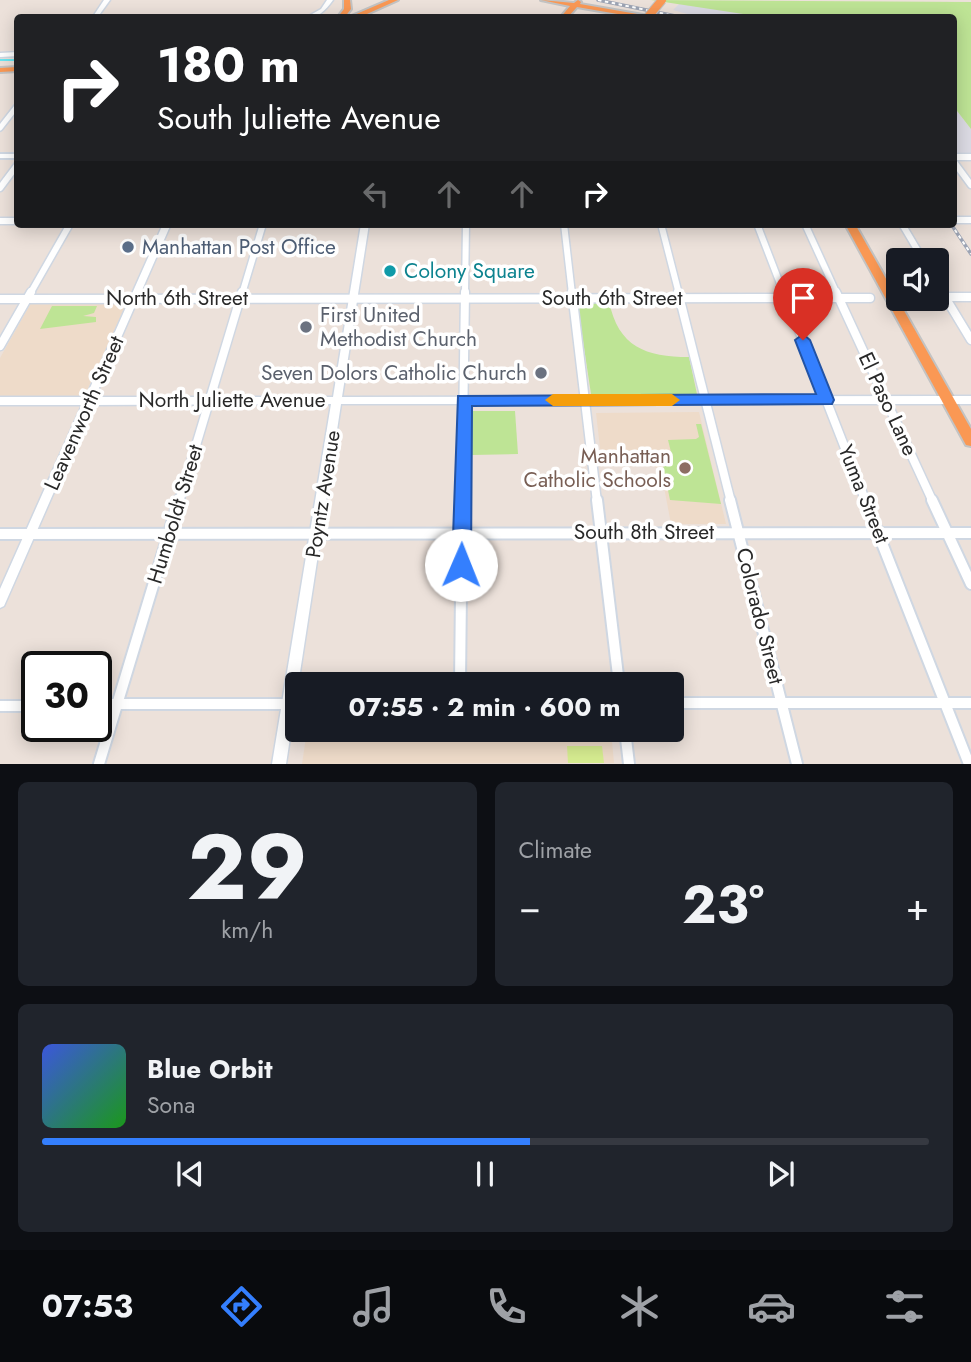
<!DOCTYPE html>
<html lang="en">
<head>
<meta charset="utf-8">
<style>
	:root { --surface:#171b24; --page:#20242c; --text:#f1f3f6; --muted:#9ea1a6; --line:#363941; --accent:#347ffe }
	body { margin:0; font-family:Jost,sans-serif; background:var(--page); color:var(--text); height:100vh; display:flex; flex-direction:column; font-size:26px; white-space:nowrap }
	* { box-sizing:border-box; margin:0 }
	p { font-size:23px; color:var(--muted) }
	.icon { flex:none; width:38px; height:38px; fill:none; stroke:currentColor; stroke-width:2; stroke-linecap:round; stroke-linejoin:round }
	.map { position:relative; height:764px; overflow:hidden }
	.side { display:flex; flex-direction:column; gap:18px; padding:18px; background:#0d0f14; flex:1 }
	.side>* { flex:none }
	.top-card { position:absolute; left:14px; top:14px; width:943px; height:214px; border-radius:7px; box-shadow:0 4px 18px #0003; background:#202124; color:#fff; overflow:hidden }
	.tools { position:absolute; left:886px; top:248px; display:grid; gap:14px }
	.tools a { display:grid; place-items:center; width:63px; height:63px; border-radius:7px; background:var(--surface); box-shadow:0 4px 18px #0003; font-size:35px }
	.speed { position:absolute; left:21px; top:651px; display:flex; gap:14px; font-size:35px; font-weight:700; text-align:center }
	.speed>* { display:grid; place-content:center; width:91px; height:91px; border-radius:50%; background:var(--surface); box-shadow:0 4px 18px #0003; line-height:1 }
	.speed .limit { border:4px solid #111; border-radius:10px; background:#fff; color:#111 }
	.pin { position:absolute; display:grid; place-items:center; width:60px; height:60px; color:#fff; margin:-72px -30px; border-radius:50% 50% 50% 0; rotate:-45deg; box-shadow:0 0 7px #0007 }
	.pin .icon { rotate:45deg }
	.me { position:absolute; width:77px; margin:-38px; rotate:1deg; stroke-linejoin:round; filter:drop-shadow(0 0 5px #0008) }
	.turn { display:flex; align-items:center; gap:24px; height:147px; padding:0 28px; font-size:32px }
	.turn .icon { width:91px; height:91px; stroke-width:2.5 }
	.turn b { display:block; font-size:49px; line-height:60px }
	.lanes { display:flex; align-items:center; height:66px; padding:0 28px; background:#0003; justify-content:center; gap:35px; direction:ltr }
	.lanes .off { opacity:.35 }
	.big { font-size:52px; font-weight:700; line-height:1.1 }
	.side .card { flex:1; display:flex; flex-direction:column; justify-content:center; gap:10px; min-width:0; padding:0 24px; border-radius:10px; background:var(--page) }
	.side .dial { align-items:center; gap:0 }
	.dial b { font-size:91px; line-height:1 }
	.song { display:flex; align-items:center; gap:21px }
	.cover { width:84px; height:84px; border-radius:10px; background:linear-gradient(135deg,hsl(230 70% 55%),hsl(120 70% 35%)) }
	.played { height:7px; border-radius:4px; background:linear-gradient(90deg,var(--accent) 55%,var(--line) 55%) }
	.keys { display:flex; justify-content:space-around; direction:ltr }
	.heat { display:flex; justify-content:space-between; align-items:center; font-size:38px; direction:ltr }
	.side .tiles { flex:1; display:grid; gap:18px; grid-template-columns:1fr 1fr }
	.card:last-child { grid-column:span 2 }
	.trip { position:absolute; left:285px; top:672px; width:399px; height:70px; border-radius:7px; background:var(--surface); box-shadow:0 4px 18px #0003; font-weight:700; line-height:70px; text-align:center }
	.tab-bar { display:flex; height:112px; justify-content:space-around; align-items:center; background:#090b0e; color:var(--muted) }
	.tab-bar .icon { width:49px; height:49px }
	.tab-bar .on { color:var(--accent) }
	.tab-bar b { font-size:32px; color:var(--text) }
	.map>svg:first-child { display:block }
	.industrial { fill:#dcdbe4 }
	.education { fill:#eedbc9 }
	.green { fill:#bee495 }
	.pitch { fill:#d6ec90 }
	.lines { fill:none; stroke-linecap:round; stroke-linejoin:round }
	.stream { stroke:#69e6f1; stroke-width:2 }
	.minor-far3-casing { stroke:#cfd7e2; stroke-width:8 }
	.minor-far2-casing { stroke:#cfd7e2; stroke-width:9 }
	.minor-far1-casing { stroke:#cfd7e2; stroke-width:11 }
	.minor-casing { stroke:#cfd7e2; stroke-width:14 }
	.tertiary-casing { stroke:#cfd7e2; stroke-width:3 }
	.secondary-casing { stroke:#cfd7e2; stroke-width:4 }
	.trunk-casing { stroke:#c3c3c3; stroke-width:4 }
	.minor-far3 { stroke:#fff; stroke-width:5 }
	.minor-far2 { stroke:#fff; stroke-width:6 }
	.minor-far1 { stroke:#fff; stroke-width:8 }
	.minor { stroke:#fff; stroke-width:10 }
	.tertiary { fill:#fff; fill-rule:evenodd }
	.secondary { fill:#fff; fill-rule:evenodd }
	.trunk { fill:#fa9854; fill-rule:evenodd }
	.rail-casing { stroke:#9da4b4; stroke-width:3.5 }
	.rail { stroke:#fff; stroke-width:2; stroke-dasharray:3.5; stroke-linecap:butt }
	.trunk-bridge-casing { stroke:#c3c3c3; stroke-width:10; stroke-linecap:butt }
	.trunk-bridge { stroke:#fa9854; stroke-width:8 }
	.route { fill:#347ffe; stroke:#2253a5; stroke-width:2 }
	.slow { fill:#f59e0b }
	.service-dot { fill:#5c6f8a; stroke:#fff; stroke-width:2.5 }
	.culture-dot { fill:#0f9aa8; stroke:#fff; stroke-width:2.5 }
	.worship-dot { fill:#6b7280; stroke:#fff; stroke-width:2.5 }
	.education-dot { fill:#8d6e63; stroke:#fff; stroke-width:2.5 }
	.labels { text-anchor:middle; stroke-width:7; stroke-linejoin:round; paint-order:stroke }
	.service-label { font-size:21px; fill:#4e5e75; stroke:#fff; text-anchor:start }
	.culture-label { font-size:21px; fill:#0d838f; stroke:#fff; text-anchor:start }
	.street-label { font-size:21px; fill:#292929; stroke:#fff }
	.worship-label { font-size:21px; fill:#5b616d; stroke:#fff; text-anchor:start }
	.education-label { font-size:21px; fill:#785e54; stroke:#fff; text-anchor:end }
</style>
</head>
<body>
<div class="map">
<svg width="971" height="764" viewBox="0 0 971 764">
	<rect width="100%" height="100%" fill="#ece1da"/>
	<g class="industrial">
		<polygon points="679,4 734,11 763,17 698,17 673,10"/>
		<polygon points="954,107 971,129 971,155 954,155"/>
	</g>
	<g class="education">
		<polygon points="31,303 127,303 84,397 0,397 0,358"/>
		<polygon points="699,412 726,524 671,524 661,471 652,465 602,465 596,413"/>
		<polygon points="307,730 611,730 614,763 302,764"/>
	</g>
	<g class="green">
		<polygon points="651,0 971,2 971,129 954,107 954,18 763,17"/>
		<path d="M577,301H609C618,347 646,357 689,357L697,394H591Z"/>
		<polygon points="52,306 97,306 94,313 83,316 96,317 96,322 40,329"/>
		<polygon points="472,411 515,411 518,454 472,455"/>
		<polygon points="696,424 701,424 721,504 670,500 662,461 673,460 668,440 696,439 699,437"/>
	</g>
	<polygon class="pitch" points="567,746 602,746 604,763 568,763"/>
	<g class="lines">
		<polyline class="stream" points="0,60 18,60"/>
		<g class="minor-far3-casing">
			<polyline id="minor-far3" points="0,128 18,105"/>
		</g>
		<g class="minor-far2-casing">
			<g id="minor-far2">
				<polyline points="954,157 971,157"/>
				<polyline points="954,162 971,185"/>
				<polyline points="0,188 18,164"/>
				<polyline points="954,220 971,220"/>
				<polyline points="0,221 18,221"/>
				<polyline points="564,224 572,294"/>
				<polyline points="661,224 679,294"/>
				<polyline points="757,224 784,294"/>
				<polyline points="805,224 837,294"/>
				<polyline points="902,224 924,261"/>
				<polyline points="936,282 943,294"/>
				<polyline points="30,294 70,224"/>
				<polyline points="242,294 263,224"/>
				<polyline points="465,294 466,224"/>
			</g>
		</g>
		<g class="minor-far1-casing">
			<g id="minor-far1">
				<polyline points="572,292 597,502"/>
				<polyline points="678,292 731,502"/>
				<polyline points="784,292 866,502"/>
				<polyline points="836,292 933,502"/>
				<polyline points="942,292 971,340"/>
				<polyline points="936,297 971,297"/>
				<polyline points="0,299 870,298"/>
				<polyline points="0,346 31,292"/>
				<polyline points="949,400 971,400"/>
				<polyline points="179,502 242,292"/>
				<polyline points="462,502 465,292"/>
			</g>
		</g>
		<g class="minor-casing">
			<g id="minor">
				<polyline points="597,500 619,684"/>
				<polyline points="730,500 797,764"/>
				<polyline points="865,500 969,764"/>
				<polyline points="932,500 971,584"/>
				<polyline points="0,534 971,533"/>
				<polyline points="460,684 462,500"/>
				<polyline points="672,703 971,703"/>
				<polyline points="96,704 298,704"/>
				<polyline points="0,706 37,706"/>
				<polyline points="625,730 629,764"/>
				<polyline points="99,764 179,500"/>
			</g>
		</g>
		<g class="tertiary-casing">
			<g id="tertiary">
				<polygon points="104,0 110,0 97,18 92,18"/>
				<path d="M327,0H333C325,11 318,18 305,18L321,9Z"/>
				<polygon points="18,52 18,56 0,57 0,53"/>
				<polygon points="163,224 171,224 95,397 333,397 361,224 369,224 342,397 949,396 952,397 954,400 952,403 949,404 341,404 286,764 272,764 331,404 92,405 4,606 0,608 0,589 82,405 0,405 0,397 86,397"/>
			</g>
		</g>
		<g class="secondary-casing">
			<rect id="secondary" x="0" y="154" width="18" height="4"/>
		</g>
		<g class="trunk-casing">
			<g id="trunk">
				<polygon points="344,0 350,0 351,9 344,18 337,18 344,9"/>
				<polygon points="389,0 398,0 358,18 347,18"/>
				<polygon points="541,0 574,3 578,0 581,2 580,4 660,18 641,18 577,7 567,18 560,18 570,6"/>
				<polygon points="18,67 18,71 0,72 0,68"/>
				<polygon points="845,224 855,224 971,429 971,446 966,445"/>
			</g>
		</g>
		<use href="#minor-far3" class="minor-far3"/>
		<use href="#minor-far2" class="minor-far2"/>
		<use href="#minor-far1" class="minor-far1"/>
		<use href="#minor" class="minor"/>
		<use href="#tertiary" class="tertiary"/>
		<use href="#secondary" class="secondary"/>
		<use href="#trunk" class="trunk"/>
		<g class="rail-casing">
			<g id="rail">
				<polyline points="598,0 685,18"/>
				<polyline points="951,224 971,254"/>
			</g>
		</g>
		<use href="#rail" class="rail"/>
		<g class="trunk-bridge-casing">
			<polyline id="trunk-bridge" points="647,18 662,0"/>
		</g>
		<use href="#trunk-bridge" class="trunk-bridge"/>
	</g>
	<polygon class="route" points="803,334 810,340 834,400 832,404 472,406 471,565 468,571 461,574 454,571 452,565 458,396 816,394 795,340"/>
	<polygon class="slow" points="553,394 672,394 680,400 672,406 553,406 545,400"/>
	<circle class="service-dot" cx="128" cy="247" r="7"/>
	<circle class="culture-dot" cx="390" cy="271" r="7"/>
	<g class="worship-dot">
		<circle cx="306" cy="327" r="7"/>
		<circle cx="541" cy="373" r="7"/>
	</g>
	<circle class="education-dot" cx="685" cy="468" r="7"/>
	<g class="labels">
		<g class="service-label">
			<text x="142" y="254">Manhattan Post Office</text>
		</g>
		<g class="culture-label">
			<text x="404" y="278">Colony Square</text>
		</g>
		<g class="street-label">
			<text x="177" y="305">North 6th Street</text>
			<text x="612" y="305">South 6th Street</text>
			<text x="232" y="407">North Juliette Avenue</text>
			<text transform="translate(888 404) rotate(65)" y="7">El Paso Lane</text>
			<text transform="translate(84 413) rotate(-66)" y="7">Leavenworth Street</text>
			<text transform="translate(323 494) rotate(-81)" y="7">Poyntz Avenue</text>
			<text transform="translate(864 494) rotate(68)" y="7">Yuma Street</text>
			<text transform="translate(175 514) rotate(-73)" y="7">Humboldt Street</text>
			<text x="644" y="539">South 8th Street</text>
			<text transform="translate(760 616) rotate(76)" y="7">Colorado Street</text>
		</g>
		<g class="worship-label">
			<text x="320" y="322">First United<tspan x="320" dy="24">Methodist Church</tspan></text>
			<text x="527" y="380" text-anchor="end">Seven Dolors Catholic Church</text>
		</g>
		<g class="education-label">
			<text x="671" y="463">Manhattan<tspan x="671" dy="24">Catholic Schools</tspan></text>
		</g>
	</g>
</svg>
<div class="tools">
<a><svg class="icon" aria-label="sound" viewBox="0 0 24 24"><path d="M4 9h4l5-4v14l-5-4H4zM17 9q2 3 0 6"/></svg></a>
</div>
<div class="speed"><div class="limit">30</div></div>
<div class="pin" style="left:803px;top:340px;background:#d93025"><svg class="icon" aria-label="arrive" viewBox="0 0 24 24"><path d="M6 21V4h12l-3 4 3 4H6"/></svg></div>
<svg class="me" style="left:461px;top:565px" viewBox="-20 -20 40 40"><circle r="19" fill="#fff"/><path d="M0-13L10 11 0 6-10 11z" fill="#347ffe"/></svg>
<div class="trip">07:55 · 2 min · 600 m</div>
<div class="top-card">
<div class="turn"><svg class="icon" aria-label="right" viewBox="0 0 24 24"><path d="M7 20v-9h11M14 6l5 5-5 5"/></svg><div><b>180 m</b>South Juliette Avenue</div></div>
<div class="lanes"><svg class="icon off" aria-label="left" viewBox="0 0 24 24"><path d="M17 20v-9H6M10 6l-5 5 5 5"/></svg><svg class="icon off" aria-label="ahead" viewBox="0 0 24 24"><path d="M12 20V5M6 11l6-6 6 6"/></svg><svg class="icon off" aria-label="ahead" viewBox="0 0 24 24"><path d="M12 20V5M6 11l6-6 6 6"/></svg><svg class="icon" aria-label="right" viewBox="0 0 24 24"><path d="M7 20v-9h11M14 6l5 5-5 5"/></svg></div>
</div>
</div>
<section class="side">
<div class="tiles">
<div class="card dial"><b>29</b><p>km/h</p></div>
<div class="card"><p>Climate</p>
<div class="heat"><a>−</a><b class="big">23°</b><a>+</a></div>
</div>
<div class="card">
<div class="song"><i class="cover"></i><div><b>Blue Orbit</b><p>Sona</p></div></div>
<div class="played"></div>
<div class="keys"><svg class="icon" aria-label="previous" viewBox="0 0 24 24"><path d="M18 5L8 12l10 7zM5 5v14"/></svg><svg class="icon" aria-label="pause" viewBox="0 0 24 24"><path d="M8 5v14M16 5v14"/></svg><svg class="icon" aria-label="next" viewBox="0 0 24 24"><path d="M6 5l10 7-10 7zM19 5v14"/></svg></div>
</div>
</div>
</section>
<nav class="tab-bar">
<b>07:53</b>
<svg class="icon on" aria-label="directions" viewBox="0 0 24 24"><path d="M12 3l9 9-9 9-9-9zM9 14v-3h6M13 9l2 2-2 2"/></svg>
<svg class="icon" aria-label="music" viewBox="0 0 24 24"><path d="M9 18V5l10-2v13"/><circle cx="6" cy="18" r="3"/><circle cx="16" cy="16" r="3"/></svg>
<svg class="icon" aria-label="phone" viewBox="0 0 24 24"><path d="M5 4h4l2 5-3 2q2 4 5 5l2-3 5 2v4C11 20 4 13 5 4z"/></svg>
<svg class="icon" aria-label="climate" viewBox="0 0 24 24"><path d="M12 3v18M4 7l16 10M4 17L20 7"/></svg>
<svg class="icon" aria-label="car" viewBox="0 0 24 24"><path d="M5 17H2v-5l4-1 3-4h7l3 4 3 1v5h-3M9 17h6M6 11h13"/><circle cx="7" cy="17" r="2"/><circle cx="17" cy="17" r="2"/></svg>
<svg class="icon" aria-label="filters" viewBox="0 0 24 24"><path d="M4 7h16M4 17h16"/><circle cx="9" cy="7" r="2"/><circle cx="15" cy="17" r="2"/></svg>
</nav>
</body>
</html>
